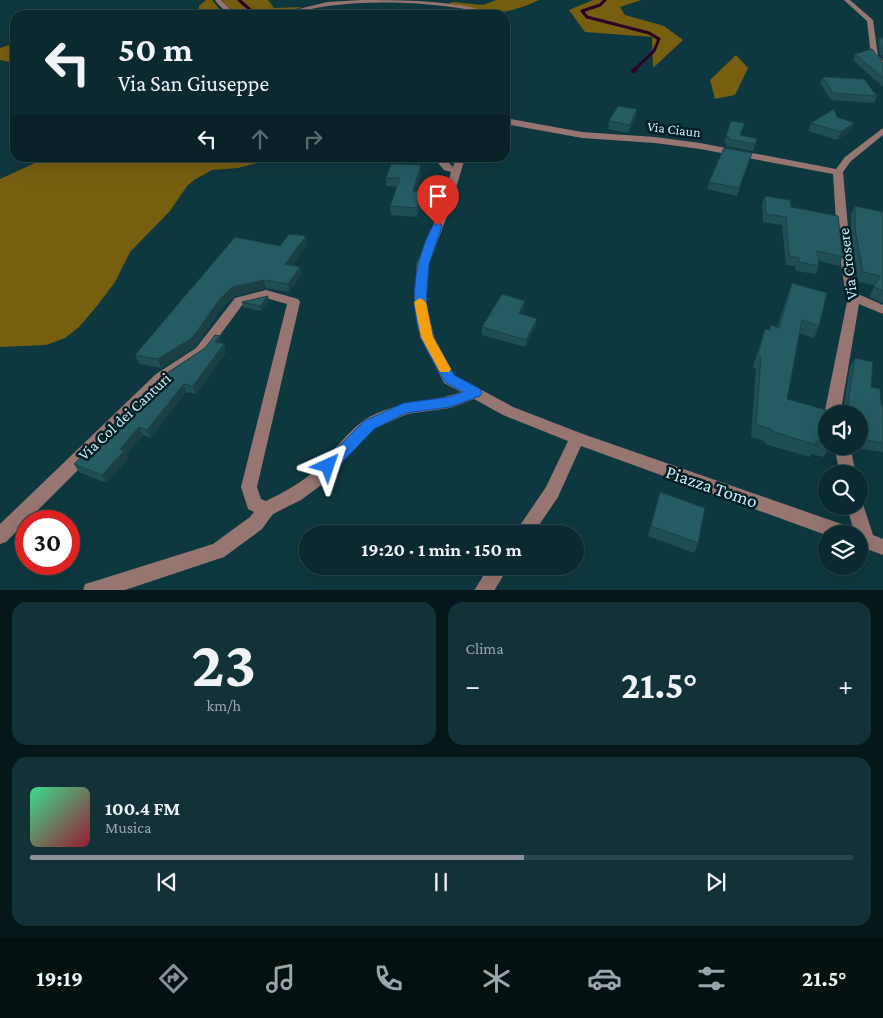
<!DOCTYPE html>
<html lang="it">
<head>
<meta charset="utf-8">
<style>
	:root { --surface:#0a2a2f; --page:#133237; --text:#f1f3f6; --muted:#99a7aa; --line:#2a464b; --accent:#8c9099 }
	body { margin:0; font-family:"Crimson Pro",serif; background:var(--page); color:var(--text); height:100vh; display:flex; flex-direction:column; font-size:19px; white-space:nowrap }
	* { box-sizing:border-box; margin:0 }
	p { font-size:16px; color:var(--muted) }
	.icon { flex:none; width:28px; height:28px; fill:none; stroke:currentColor; stroke-width:2; stroke-linecap:round; stroke-linejoin:round }
	.map { position:relative; height:590px; overflow:hidden }
	.drawer { display:flex; flex-direction:column; gap:12px; padding:12px; background:#06171a; flex:1 }
	.drawer>* { flex:none }
	.banner { position:absolute; left:10px; top:10px; width:500px; height:152px; border-radius:15px; box-shadow:0 5px 20px #0002,0 0 0 1px var(--line); background:#0a2a2f; color:var(--text); overflow:hidden }
	.buttons { position:absolute; left:818px; top:405px; display:grid; gap:10px }
	.buttons a { display:grid; place-items:center; width:50px; height:50px; border-radius:50%; background:var(--surface); box-shadow:0 5px 20px #0002,0 0 0 1px var(--line); font-size:25px }
	.speed { position:absolute; left:15px; top:510px; display:flex; gap:10px; font-size:25px; font-weight:700; text-align:center }
	.speed>* { display:grid; place-content:center; width:65px; height:65px; border-radius:50%; background:var(--surface); box-shadow:0 5px 20px #0002,0 0 0 1px var(--line); line-height:1 }
	.speed .limit { border:8px solid #d22; background:#fff; color:#111 }
	.pin { position:absolute; display:grid; place-items:center; width:42px; height:42px; color:#fff; margin:-51px -21px; border-radius:50% 50% 50% 0; rotate:-45deg; box-shadow:0 0 5px #0007 }
	.pin .icon { rotate:45deg }
	.me { position:absolute; width:55px; margin:-28px; rotate:42deg; stroke-linejoin:round; filter:drop-shadow(0 0 4px #0008) }
	.turn { display:flex; align-items:center; gap:18px; height:105px; padding:0 25px; font-size:22px }
	.turn .icon { width:65px; height:65px; stroke-width:2.5 }
	.turn b { display:block; font-size:35px; line-height:42px }
	.lanes { display:flex; align-items:center; height:48px; padding:0 25px; background:#0003; justify-content:center; gap:25px; direction:ltr }
	.lanes .off { opacity:.35 }
	.big { font-size:38px; font-weight:700; line-height:1.1 }
	.drawer .card { flex:1; display:flex; flex-direction:column; justify-content:center; gap:8px; min-width:0; padding:0 18px; border-radius:15px; background:var(--page) }
	.drawer .dial { align-items:center; gap:0 }
	.dial b { font-size:65px; line-height:1 }
	.song { display:flex; align-items:center; gap:15px }
	.cover { width:60px; height:60px; border-radius:8px; background:linear-gradient(135deg,hsl(150 70% 55%),hsl(350 70% 35%)) }
	.played { height:5px; border-radius:2px; background:linear-gradient(90deg,var(--accent) 60%,var(--line) 60%) }
	.keys { display:flex; justify-content:space-around; direction:ltr }
	.heat { display:flex; justify-content:space-between; align-items:center; font-size:28px; direction:ltr }
	.drawer .tiles { flex:1; display:grid; gap:12px; grid-template-columns:1fr 1fr }
	.card:last-child { grid-column:span 2 }
	.trip { position:absolute; left:299px; top:525px; width:285px; height:50px; border-radius:25px; background:var(--surface); box-shadow:0 5px 20px #0002,0 0 0 1px var(--line); font-weight:700; line-height:50px; text-align:center }
	.tabs { display:flex; height:80px; justify-content:space-around; align-items:center; background:#041113; color:var(--muted) }
	.tabs .icon { width:35px; height:35px }
	.tabs .current { color:var(--accent) }
	.tabs b { font-size:22px; color:var(--text) }
	.map>svg:first-child { display:block }
	.forest { fill:#785e0f }
	.lines { fill:none; stroke-linecap:round; stroke-linejoin:round }
	.stream-far1 { stroke:#2b002a; stroke-width:3 }
	.stream { stroke:#2b002a; stroke-width:4 }
	.minor { fill:#977570; fill-rule:evenodd }
	.wall { fill:#204e55 }
	.shaded-wall { fill:#1a4045 }
	.building { fill:#255b63; stroke:#1a4045 }
	.route { fill:#1a73e8; stroke:#114b97 }
	.slow { fill:#f59e0b }
	.labels { text-anchor:middle; stroke-width:5; stroke-linejoin:round; paint-order:stroke }
	.far-street-label { font-size:14px; fill:#c7ebf1; stroke:#001e23 }
	.street-label { font-size:16px; fill:#c7ebf1; stroke:#001e23 }
	.near-street-label { font-size:19px; fill:#c7ebf1; stroke:#001e23 }
</style>
</head>
<body>
<div class="map">
<svg width="883" height="591" viewBox="0 0 883 591">
	<rect width="100%" height="100%" fill="#0e383f"/>
	<g class="forest">
		<polygon points="206,0 212,0 220,10 231,15 199,15 199,6"/>
		<path d="M222,0H268L274,8L302,7C279,15 237,24 222,0Z"/>
		<path d="M496,0H539C518,10 497,15 475,15L470,8L448,3L453,2L483,5Z"/>
		<polygon points="593,0 641,0 620,7 625,15 664,26 683,40 653,68 652,37 585,32 569,10"/>
		<polygon points="12,44 15,45 15,63 0,60 0,48"/>
		<polygon points="736,55 748,68 735,95 715,99 710,80"/>
		<polygon points="46,158 275,158 238,168 212,170 194,180 187,186 170,211 130,252 115,282 97,306 79,327 65,338 46,345 0,347 0,179"/>
	</g>
	<g class="lines">
		<g class="stream-far1">
			<polyline points="239,0 255,14"/>
			<polyline points="605,0 600,5 582,11 587,17 649,33 659,39 654,51 634,70"/>
		</g>
		<polyline class="stream" points="633,71 636,69"/>
		<g class="minor">
			<path d="M215,0H221L231,10L248,15C233,15 224,13 215,0Z"/>
			<path d="M361,0C399,0 438,0 475,8L479,15H473L471,10C425,2 374,0 328,6C310,8 293,15 275,15L327,2Z"/>
			<polygon points="844,0 850,0 873,20 878,56 883,61 883,68 871,56 867,21"/>
			<polygon points="505,118 582,132 655,137 700,143 836,169 845,157 883,128 883,135 851,161 843,172 849,238 858,294 883,305 883,314 859,304 841,410 842,414 826,414 825,410 847,302 837,238 833,174 700,149 655,143 582,138 505,124"/>
			<path d="M434,158H444L453,167L456,158H465L450,208L429,264L426,302L434,337L454,375L513,407L583,434L853,528L847,506H859V499L862,501L873,535L883,539V555L859,546V534L826,535L581,446L558,497L533,534H514L546,487L568,441L503,415L474,399L450,408L407,414L374,429L354,448L324,483L301,500L273,514L262,529L224,557L122,591H83L85,584L92,582L213,544L250,517L254,512L248,509L241,487L287,304L266,298L243,304L206,354L166,382L6,542L0,544V524L156,374L196,348L235,298L266,290L298,299L300,302L257,487L261,499L266,501C282,493 298,485 312,473C330,457 343,436 363,421C392,401 429,404 461,392L444,383L442,379L420,337L414,302L417,264L440,208L451,172L444,170Z"/>
			<polygon points="834,446 850,446 856,474 840,474"/>
			<polygon points="489,566 509,566 494,591 474,591"/>
		</g>
	</g>
	<g class="wall">
		<polygon points="879,38 883,38 883,57 880,54 878,41"/>
		<polygon points="855,54 883,63 883,87 853,60"/>
		<polygon points="823,77 877,96 874,103 831,100 820,83"/>
		<polygon points="636,117 628,133 608,129 609,121"/>
		<polygon points="837,117 854,123 851,131 837,140 808,131 811,123"/>
		<polygon points="741,135 757,139 753,151 726,146 726,143 724,143 726,136"/>
		<polygon points="752,153 737,196 707,189 709,182"/>
		<polygon points="421,174 416,191 422,191 422,200 417,217 391,215 390,206 397,187 386,186 386,178"/>
		<polygon points="765,196 791,207 843,257 839,266 819,261 819,266 816,274 796,271 795,266 786,265 782,225 763,222 762,204"/>
		<polygon points="855,206 883,212 883,303 869,297 875,285 858,282 851,238 851,215"/>
		<polygon points="307,244 292,265 300,267 301,275 289,292 266,288 235,296 223,307 195,347 161,368 139,364 135,355 280,246"/>
		<polygon points="792,283 819,326 814,338 799,333 787,399 826,414 826,446 830,446 824,457 811,454 810,457 765,444 765,441 751,437 756,369 753,367 761,341 765,329 769,330 771,325 777,327 788,294"/>
		<polygon points="269,301 261,311 243,307 242,302"/>
		<polygon points="524,308 521,314 536,326 525,347 482,335 482,327"/>
		<polygon points="222,344 224,344 226,352 196,394 186,392 150,438 143,435 126,454 128,459 106,483 79,472 74,464"/>
		<polygon points="855,358 871,387 881,403 883,409 883,452 853,448 853,446 859,446 859,414 844,414 843,410 850,367"/>
		<polygon points="660,492 698,543 694,553 648,536"/>
	</g>
	<g class="shaded-wall">
		<polygon points="637,109 636,117 628,133 630,125"/>
		<polygon points="854,123 851,131 837,140 841,132"/>
		<polygon points="421,165 421,174 414,199 413,191"/>
		<polygon points="422,191 422,200 417,217 417,208"/>
		<polygon points="306,236 307,244 287,273 285,264"/>
		<polygon points="300,267 301,275 289,292 288,284"/>
		<polygon points="264,280 266,288 235,296 223,307 195,347 161,368 158,359 232,287"/>
		<polygon points="268,296 269,301 261,311 260,306"/>
		<polygon points="525,301 524,308 518,321 519,313"/>
		<polygon points="537,319 536,326 525,347 526,340"/>
		<polygon points="220,336 222,344 215,342"/>
		<polygon points="224,344 226,352 196,394 193,386"/>
		<polygon points="184,384 186,392 150,438 147,430"/>
		<polygon points="139,427 143,435 126,454 128,459 106,483 102,475 120,449"/>
	</g>
	<g class="building">
		<polygon points="879,38 883,38 883,52 881,51"/>
		<polygon points="872,49 883,63 883,78 855,54"/>
		<polygon points="823,77 864,79 877,96 833,93"/>
		<polygon points="618,106 637,109 630,125 609,121"/>
		<polygon points="834,109 837,117 854,123 841,132 811,123"/>
		<polygon points="731,121 745,123 740,135 757,139 755,144 728,139 729,137 726,136"/>
		<polygon points="724,148 752,153 739,188 709,182"/>
		<polygon points="391,164 421,165 413,191 422,191 417,208 390,206 400,178 386,178"/>
		<polygon points="765,196 790,200 791,207 838,216 843,257 817,251 819,266 799,262 799,258 789,256 786,217 766,214"/>
		<polygon points="855,206 883,212 883,291 874,287 880,276 863,272 855,229"/>
		<polygon points="289,234 306,236 285,264 300,267 288,284 264,280 232,287 220,299 192,338 158,359 135,355 235,237 280,246"/>
		<polygon points="792,283 827,293 819,326 802,320 787,399 830,411 830,414 826,414 826,444 816,441 816,445 771,431 771,429 756,425 761,357 758,355 765,329 770,330 771,325 779,328"/>
		<polygon points="502,294 525,301 519,313 537,319 526,340 482,327"/>
		<polygon points="268,296 260,306 242,302"/>
		<polygon points="215,335 220,336 215,342 224,344 193,386 184,384 147,430 139,427 120,449 124,451 102,475 74,464 164,375 205,348"/>
		<polygon points="855,358 873,362 871,387 880,389 881,403 883,409 883,443 859,439 859,414 851,414 848,401"/>
		<polygon points="660,492 705,508 698,543 651,526"/>
	</g>
	<path class="route" d="M434,224H441L442,226L429,264L426,302L433,337L454,375L480,389L482,393L480,396L450,407L406,413L374,429L334,471L328,473L323,471L321,466L323,462L364,421L404,403L449,397L463,392L445,382L443,379C436,365 426,351 421,337C408,302 415,257 434,224Z"/>
	<polygon class="slow" points="420,298 426,302 433,337 451,369 449,372 440,372 421,337 414,302"/>
	<g class="labels">
		<g class="far-street-label">
			<text transform="translate(674 129) rotate(7)" y="5">Via Ciaun</text>
		</g>
		<g class="street-label">
			<text transform="translate(847 264) rotate(-97)" y="6">Via Crosere</text>
			<text transform="translate(124 416) rotate(-43)" y="6">Via Col dei Canturi</text>
		</g>
		<g class="near-street-label">
			<text transform="translate(712 486) rotate(19)" y="7">Piazza Tomo</text>
		</g>
	</g>
</svg>
<div class="buttons">
<a><svg class="icon" aria-label="sound" viewBox="0 0 24 24"><path d="M4 9h4l5-4v14l-5-4H4zM17 9q2 3 0 6"/></svg></a>
<a><svg class="icon" aria-label="search" viewBox="0 0 24 24"><circle cx="10" cy="10" r="6"/><path d="M15 15l6 6"/></svg></a>
<a><svg class="icon" aria-label="layers" viewBox="0 0 24 24"><path d="M12 4l9 5-9 5-9-5zM3 14l9 5 9-5"/></svg></a>
</div>
<div class="speed"><div class="limit">30</div></div>
<div class="pin" style="left:438px;top:226px;background:#d93025"><svg class="icon" aria-label="arrive" viewBox="0 0 24 24"><path d="M6 21V4h12l-3 4 3 4H6"/></svg></div>
<svg class="me" style="left:328px;top:466px" viewBox="-20 -20 40 40"><path d="M0-17L14 15 0 8-14 15z" fill="#1a73e8" stroke="#fff" stroke-width="4"/></svg>
<div class="trip">19:20 · 1 min · 150 m</div>
<div class="banner">
<div class="turn"><svg class="icon" aria-label="left" viewBox="0 0 24 24"><path d="M17 20v-9H6M10 6l-5 5 5 5"/></svg><div><b>50 m</b>Via San Giuseppe</div></div>
<div class="lanes"><svg class="icon" aria-label="left" viewBox="0 0 24 24"><path d="M17 20v-9H6M10 6l-5 5 5 5"/></svg><svg class="icon off" aria-label="ahead" viewBox="0 0 24 24"><path d="M12 20V5M6 11l6-6 6 6"/></svg><svg class="icon off" aria-label="right" viewBox="0 0 24 24"><path d="M7 20v-9h11M14 6l5 5-5 5"/></svg></div>
</div>
</div>
<section class="drawer">
<div class="tiles">
<div class="card dial"><b>23</b><p>km/h</p></div>
<div class="card"><p>Clima</p>
<div class="heat"><a>−</a><b class="big">21.5°</b><a>+</a></div>
</div>
<div class="card">
<div class="song"><i class="cover"></i><div><b>100.4 FM</b><p>Musica</p></div></div>
<div class="played"></div>
<div class="keys"><svg class="icon" aria-label="previous" viewBox="0 0 24 24"><path d="M18 5L8 12l10 7zM5 5v14"/></svg><svg class="icon" aria-label="pause" viewBox="0 0 24 24"><path d="M8 5v14M16 5v14"/></svg><svg class="icon" aria-label="next" viewBox="0 0 24 24"><path d="M6 5l10 7-10 7zM19 5v14"/></svg></div>
</div>
</div>
</section>
<nav class="tabs">
<b>19:19</b>
<svg class="icon current" aria-label="directions" viewBox="0 0 24 24"><path d="M12 3l9 9-9 9-9-9zM9 14v-3h6M13 9l2 2-2 2"/></svg>
<svg class="icon" aria-label="music" viewBox="0 0 24 24"><path d="M9 18V5l10-2v13"/><circle cx="6" cy="18" r="3"/><circle cx="16" cy="16" r="3"/></svg>
<svg class="icon" aria-label="phone" viewBox="0 0 24 24"><path d="M5 4h4l2 5-3 2q2 4 5 5l2-3 5 2v4C11 20 4 13 5 4z"/></svg>
<svg class="icon" aria-label="climate" viewBox="0 0 24 24"><path d="M12 3v18M4 7l16 10M4 17L20 7"/></svg>
<svg class="icon" aria-label="car" viewBox="0 0 24 24"><path d="M5 17H2v-5l4-1 3-4h7l3 4 3 1v5h-3M9 17h6M6 11h13"/><circle cx="7" cy="17" r="2"/><circle cx="17" cy="17" r="2"/></svg>
<svg class="icon" aria-label="filters" viewBox="0 0 24 24"><path d="M4 7h16M4 17h16"/><circle cx="9" cy="7" r="2"/><circle cx="15" cy="17" r="2"/></svg>
<b>21.5°</b>
</nav>
</body>
</html>
